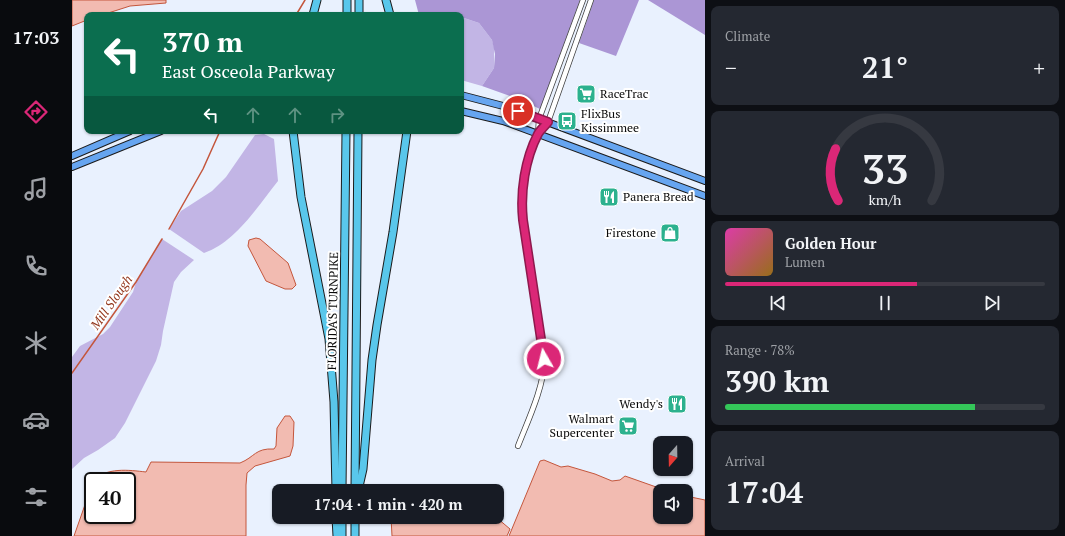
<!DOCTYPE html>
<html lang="en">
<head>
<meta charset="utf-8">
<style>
	:root { --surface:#171b24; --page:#242831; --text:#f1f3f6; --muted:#9ea1a6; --line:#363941; --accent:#db2777 }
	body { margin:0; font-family:"PT Serif",serif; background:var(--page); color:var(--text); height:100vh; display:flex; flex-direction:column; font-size:15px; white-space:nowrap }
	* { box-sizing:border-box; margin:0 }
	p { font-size:13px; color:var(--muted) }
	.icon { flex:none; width:22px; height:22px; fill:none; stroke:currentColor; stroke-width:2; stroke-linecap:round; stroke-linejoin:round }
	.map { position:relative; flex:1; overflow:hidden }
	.sheet { display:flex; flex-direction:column; gap:6px; padding:6px; background:#0d0f14; width:360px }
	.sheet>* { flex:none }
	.hud { position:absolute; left:12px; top:12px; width:380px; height:122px; border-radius:8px; box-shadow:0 1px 3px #0004; background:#0b6e4f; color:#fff; overflow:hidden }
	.needle { width:26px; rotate:200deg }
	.tools { position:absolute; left:581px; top:436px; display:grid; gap:8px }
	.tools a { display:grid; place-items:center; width:40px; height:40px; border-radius:8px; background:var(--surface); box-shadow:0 1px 3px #0004; font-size:20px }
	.speed { position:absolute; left:12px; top:472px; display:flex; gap:8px; font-size:20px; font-weight:700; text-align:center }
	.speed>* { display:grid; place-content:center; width:52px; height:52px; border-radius:50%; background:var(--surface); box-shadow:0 1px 3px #0004; line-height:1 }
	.speed .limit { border:2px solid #111; border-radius:6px; background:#fff; color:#111 }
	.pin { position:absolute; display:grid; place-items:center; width:34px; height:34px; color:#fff; margin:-17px; border:2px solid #fff; border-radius:50%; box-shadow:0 1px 4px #0007 }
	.me { position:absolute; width:44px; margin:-22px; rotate:352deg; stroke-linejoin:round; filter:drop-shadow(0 0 3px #0008) }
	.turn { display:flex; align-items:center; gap:14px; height:84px; padding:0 12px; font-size:18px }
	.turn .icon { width:52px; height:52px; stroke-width:2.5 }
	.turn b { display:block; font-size:28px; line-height:34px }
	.lanes { display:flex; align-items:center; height:38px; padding:0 12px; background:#0003; justify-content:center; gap:20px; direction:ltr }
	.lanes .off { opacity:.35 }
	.big { font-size:30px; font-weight:800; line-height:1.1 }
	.sheet .card { flex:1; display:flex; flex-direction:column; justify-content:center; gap:6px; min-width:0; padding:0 14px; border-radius:8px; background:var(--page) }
	.sheet .dial { align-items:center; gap:0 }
	.dial svg { height:104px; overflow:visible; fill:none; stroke:var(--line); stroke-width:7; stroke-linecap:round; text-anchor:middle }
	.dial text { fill:var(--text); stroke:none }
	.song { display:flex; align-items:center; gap:12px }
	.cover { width:48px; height:48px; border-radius:6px; background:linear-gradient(135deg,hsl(320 70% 55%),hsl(40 70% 35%)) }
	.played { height:4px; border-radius:2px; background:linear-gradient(90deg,var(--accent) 60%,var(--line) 60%) }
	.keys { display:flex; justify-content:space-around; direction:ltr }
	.heat { display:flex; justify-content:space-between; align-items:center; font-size:22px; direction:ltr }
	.charge { height:6px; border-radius:3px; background:linear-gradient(90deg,#34c759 78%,var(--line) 0) }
	.trip { position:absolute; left:200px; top:484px; width:232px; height:40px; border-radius:8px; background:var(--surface); box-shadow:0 1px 3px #0004; font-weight:800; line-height:40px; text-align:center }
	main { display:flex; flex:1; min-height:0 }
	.tab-bar { display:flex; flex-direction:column; width:72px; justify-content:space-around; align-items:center; background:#090b0e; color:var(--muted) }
	.tab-bar .icon { width:28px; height:28px }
	.tab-bar .current { color:var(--accent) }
	.tab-bar b { font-size:18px; color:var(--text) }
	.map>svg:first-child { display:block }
	.green { fill:#c2b5e5 }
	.forest { fill:#ab96d5 }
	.water { fill:#f2bbb1; stroke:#c4563c }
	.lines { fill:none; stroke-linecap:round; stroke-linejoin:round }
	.stream { stroke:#c4563c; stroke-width:1.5 }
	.tertiary-casing { stroke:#3d3d3d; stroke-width:6 }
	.primary-casing { stroke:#1b1b1b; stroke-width:8 }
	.motorway-casing { stroke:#1b1b1b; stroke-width:9 }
	.tertiary { stroke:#fff; stroke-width:4.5 }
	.primary { stroke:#66a5f0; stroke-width:6 }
	.motorway { stroke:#59c7eb; stroke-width:7 }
	.route-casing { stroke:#8e194d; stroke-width:10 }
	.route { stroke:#db2777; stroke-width:7 }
	.labels { text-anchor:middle; stroke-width:4; stroke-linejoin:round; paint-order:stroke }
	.poi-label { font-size:12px; fill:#0a0a0a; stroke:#fff; text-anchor:start }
	.street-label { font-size:12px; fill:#0a0a0a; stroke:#fff }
	.water-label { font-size:13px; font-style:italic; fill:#93371d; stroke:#fff }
</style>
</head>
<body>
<main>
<nav class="tab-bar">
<b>17:03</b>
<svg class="icon current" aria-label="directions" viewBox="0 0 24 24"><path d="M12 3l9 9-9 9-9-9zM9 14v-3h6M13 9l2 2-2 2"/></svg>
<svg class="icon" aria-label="music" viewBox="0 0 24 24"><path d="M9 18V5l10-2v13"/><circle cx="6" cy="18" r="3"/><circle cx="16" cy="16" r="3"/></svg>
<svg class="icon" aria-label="phone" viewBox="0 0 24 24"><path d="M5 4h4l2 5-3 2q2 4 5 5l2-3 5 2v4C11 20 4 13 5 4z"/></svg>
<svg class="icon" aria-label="climate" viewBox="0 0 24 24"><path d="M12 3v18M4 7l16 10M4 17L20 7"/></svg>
<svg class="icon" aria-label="car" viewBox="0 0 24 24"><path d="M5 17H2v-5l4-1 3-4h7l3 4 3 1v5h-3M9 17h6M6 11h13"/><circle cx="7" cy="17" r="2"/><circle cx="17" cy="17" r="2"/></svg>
<svg class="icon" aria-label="filters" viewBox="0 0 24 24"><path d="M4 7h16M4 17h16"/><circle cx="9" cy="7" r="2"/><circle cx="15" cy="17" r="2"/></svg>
</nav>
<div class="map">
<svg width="633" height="536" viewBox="0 0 633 536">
	<rect width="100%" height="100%" fill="#e9f1fe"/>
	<g class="green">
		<polygon points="389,17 407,23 420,40 422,47 422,68 410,86 389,80"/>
		<path d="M192,134L202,139L206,181C186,206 163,243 132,253L97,229L109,211L140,191L154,177L183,135Z"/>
		<polygon points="90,239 122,260 109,272 102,282 91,331 89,345 84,361 53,423 43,438 26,450 12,458 0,469 0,357 8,346 31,334 38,327 61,292 64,282"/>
	</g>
	<g class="forest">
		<polygon points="343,0 508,0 468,109 444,98 410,86 422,68 423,54 420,40 407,23 389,17 389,15 347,15"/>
		<polygon points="522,0 567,0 544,56 507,43"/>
		<polygon points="576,0 633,0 633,35"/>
	</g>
	<g class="water">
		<polygon points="0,0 94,0 94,3 58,6 30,15 15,15 15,20 0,26"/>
		<polygon points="184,238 188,239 216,263 224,285 220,289 213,289 194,281 176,246 177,240"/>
		<path d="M213,416H218L222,422L221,446L218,456L183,466L175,473L174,485V536H2L21,482V515H55V481H21C34,467 57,470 74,472L79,462L168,463C183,457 183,448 202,449L204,446L205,428Z"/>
		<polygon points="472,460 489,467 496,466 523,474 540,481 548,480 553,476 587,488 592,491 588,491 588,517 614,517 614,496 633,500 633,536 437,536 468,461"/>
		<polygon points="319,517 416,517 425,518 438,529 435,536 320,536"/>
	</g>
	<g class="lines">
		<g class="stream">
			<polyline points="224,15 233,0"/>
			<polyline points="97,229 131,169 148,131"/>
			<polyline points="0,373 64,282 90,239"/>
		</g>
		<g class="tertiary-casing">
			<g id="tertiary">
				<polyline points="466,134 476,122 519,0"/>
				<path d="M446,446C457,418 471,389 473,359L451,220L450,206L453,180L457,160L466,134L467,119L511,0"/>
			</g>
		</g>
		<g class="primary-casing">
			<g id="primary">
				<polyline points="389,95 435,107 633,181"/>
				<polyline points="389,111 431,121 633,196"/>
				<polyline points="0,156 58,131"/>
				<polyline points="0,167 89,131"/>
			</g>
		</g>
		<g class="motorway-casing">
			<g id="motorway">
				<polyline points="314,0 318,15"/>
				<polyline points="241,15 245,0"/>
				<polyline points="275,15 275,0"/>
				<polyline points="287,15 287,0"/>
				<polyline points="221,131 229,197 257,339 262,402 264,491"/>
				<polyline points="283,489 286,131"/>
				<polyline points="270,491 274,131"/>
				<polyline points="286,491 291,469 300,360 305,325 321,232 335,131"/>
				<polyline points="264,517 265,536"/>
				<polyline points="270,536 270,517"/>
				<polyline points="283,536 283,517"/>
			</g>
		</g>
		<use href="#tertiary" class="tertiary"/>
		<use href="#primary" class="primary"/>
		<use href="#motorway" class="motorway"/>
	</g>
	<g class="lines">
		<g class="route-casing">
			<path id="route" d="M446,111L476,122C473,126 468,130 466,134C453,159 448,192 451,220L472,359"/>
		</g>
		<use href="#route" class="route"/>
	</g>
	<defs>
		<g id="supermarket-square" transform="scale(1)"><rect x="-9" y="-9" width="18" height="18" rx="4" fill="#2cb18e" stroke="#fff"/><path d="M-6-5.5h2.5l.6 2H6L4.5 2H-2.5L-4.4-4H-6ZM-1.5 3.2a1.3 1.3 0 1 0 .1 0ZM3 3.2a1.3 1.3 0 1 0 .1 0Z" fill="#fff"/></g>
		<g id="bus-square" transform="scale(1)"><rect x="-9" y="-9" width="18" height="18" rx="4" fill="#2cb18e" stroke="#fff"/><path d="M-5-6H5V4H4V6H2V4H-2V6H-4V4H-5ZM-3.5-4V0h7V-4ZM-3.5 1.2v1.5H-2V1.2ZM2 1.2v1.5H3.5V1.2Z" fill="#fff"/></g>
		<g id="restaurant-square" transform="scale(1)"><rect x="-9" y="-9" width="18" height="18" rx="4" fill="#2cb18e" stroke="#fff"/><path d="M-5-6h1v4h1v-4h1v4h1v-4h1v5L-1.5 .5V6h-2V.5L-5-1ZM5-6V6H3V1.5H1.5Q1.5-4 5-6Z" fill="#fff"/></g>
		<g id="shop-square" transform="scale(1)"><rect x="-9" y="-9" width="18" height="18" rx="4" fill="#2cb18e" stroke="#fff"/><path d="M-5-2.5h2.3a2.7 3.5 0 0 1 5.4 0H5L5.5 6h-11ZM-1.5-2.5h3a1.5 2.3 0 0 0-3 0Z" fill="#fff"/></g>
	</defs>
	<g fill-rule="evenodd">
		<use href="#supermarket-square" x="514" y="94"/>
		<use href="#bus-square" x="495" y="121"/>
		<use href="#restaurant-square" x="537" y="197"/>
		<use href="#shop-square" x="598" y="233"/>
		<use href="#restaurant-square" x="605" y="404"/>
		<use href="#supermarket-square" x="556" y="426"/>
	</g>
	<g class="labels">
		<g class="poi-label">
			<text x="528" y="98">RaceTrac</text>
			<text x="509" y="118">FlixBus<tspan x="509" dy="14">Kissimmee</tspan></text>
			<text x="551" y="201">Panera Bread</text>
			<text x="584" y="237" text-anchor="end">Firestone</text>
			<text x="591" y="408" text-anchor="end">Wendy's</text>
			<text x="542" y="423" text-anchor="end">Walmart<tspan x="542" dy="14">Supercenter</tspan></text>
		</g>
		<g class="street-label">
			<text transform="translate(261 311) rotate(-89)" y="4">FLORIDA'S TURNPIKE</text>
		</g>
		<g class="water-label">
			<text transform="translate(39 302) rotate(-55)" y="5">Mill Slough</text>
		</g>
	</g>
</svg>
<div class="tools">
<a><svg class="needle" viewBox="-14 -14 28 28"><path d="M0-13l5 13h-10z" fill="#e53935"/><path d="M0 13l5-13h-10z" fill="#9ea1a6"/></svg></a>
<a><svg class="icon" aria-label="sound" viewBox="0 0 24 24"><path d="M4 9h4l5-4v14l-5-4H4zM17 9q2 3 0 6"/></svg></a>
</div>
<div class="speed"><div class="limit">40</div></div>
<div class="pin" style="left:446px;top:111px;background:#d93025"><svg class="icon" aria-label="arrive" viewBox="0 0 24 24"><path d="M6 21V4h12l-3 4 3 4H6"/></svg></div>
<svg class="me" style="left:472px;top:359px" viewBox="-20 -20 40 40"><circle r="17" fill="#db2777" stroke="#fff" stroke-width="3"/><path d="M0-11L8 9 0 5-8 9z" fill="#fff"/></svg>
<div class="trip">17:04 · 1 min · 420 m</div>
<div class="hud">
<div class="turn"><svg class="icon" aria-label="left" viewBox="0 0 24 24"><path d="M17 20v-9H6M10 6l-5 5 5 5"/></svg><div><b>370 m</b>East Osceola Parkway</div></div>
<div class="lanes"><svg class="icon" aria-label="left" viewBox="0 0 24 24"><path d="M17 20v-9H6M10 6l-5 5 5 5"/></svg><svg class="icon off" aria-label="ahead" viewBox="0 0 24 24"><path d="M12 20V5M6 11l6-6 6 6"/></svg><svg class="icon off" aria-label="ahead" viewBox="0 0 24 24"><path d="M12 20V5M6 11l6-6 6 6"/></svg><svg class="icon off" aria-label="right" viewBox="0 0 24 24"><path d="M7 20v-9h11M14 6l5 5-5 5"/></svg></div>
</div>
</div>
<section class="sheet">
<div class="card"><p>Climate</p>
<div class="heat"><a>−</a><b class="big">21°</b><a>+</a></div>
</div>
<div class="card dial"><svg viewBox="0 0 100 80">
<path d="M14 69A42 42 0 1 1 86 69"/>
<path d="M14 69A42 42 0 0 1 12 29" stroke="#db2777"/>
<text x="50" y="56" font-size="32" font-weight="700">33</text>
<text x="50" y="72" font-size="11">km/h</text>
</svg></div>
<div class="card">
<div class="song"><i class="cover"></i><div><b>Golden Hour</b><p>Lumen</p></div></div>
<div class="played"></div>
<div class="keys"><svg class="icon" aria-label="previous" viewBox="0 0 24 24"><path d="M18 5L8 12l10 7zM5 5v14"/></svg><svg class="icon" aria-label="pause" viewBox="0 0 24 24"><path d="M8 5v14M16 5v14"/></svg><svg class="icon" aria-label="next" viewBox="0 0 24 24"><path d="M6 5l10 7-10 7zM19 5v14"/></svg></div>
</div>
<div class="card"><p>Range · 78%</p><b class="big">390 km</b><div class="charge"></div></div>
<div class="card"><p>Arrival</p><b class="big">17:04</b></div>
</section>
</main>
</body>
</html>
